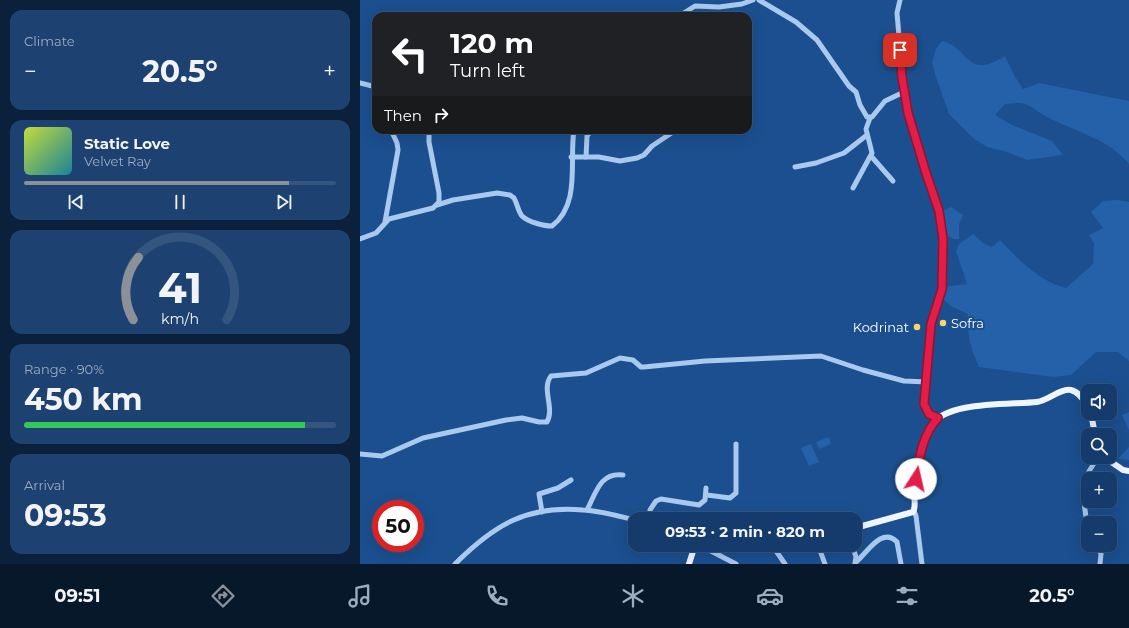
<!DOCTYPE html>
<html lang="en">
<head>
<meta charset="utf-8">
<style>
	:root { --surface:#143b6b; --page:#1d4271; --text:#f1f3f6; --muted:#9dadc1; --line:#33557e; --accent:#8c9099 }
	body { margin:0; font-family:Montserrat,sans-serif; background:var(--page); color:var(--text); height:100vh; display:flex; flex-direction:column; font-size:15px; white-space:nowrap }
	* { box-sizing:border-box; margin:0 }
	p { font-size:13px; color:var(--muted) }
	.icon { flex:none; width:22px; height:22px; fill:none; stroke:currentColor; stroke-width:2; stroke-linecap:round; stroke-linejoin:round }
	.map { position:relative; flex:1; overflow:hidden }
	.panel { display:flex; flex-direction:column; gap:10px; padding:10px; background:#0b203b; width:360px }
	.panel>* { flex:none }
	.top-card { position:absolute; left:12px; top:12px; width:380px; height:122px; border-radius:12px; box-shadow:0 4px 16px #0002,0 0 0 1px var(--line); background:#202124; color:#fff; overflow:hidden }
	.fabs { position:absolute; left:721px; top:384px; display:grid; gap:8px }
	.fabs a { display:grid; place-items:center; width:36px; height:36px; border-radius:8px; background:var(--surface); box-shadow:0 4px 16px #0002,0 0 0 1px var(--line); font-size:20px }
	.speed { position:absolute; left:12px; top:500px; display:flex; gap:8px; font-size:20px; font-weight:700; text-align:center }
	.speed>* { display:grid; place-content:center; width:52px; height:52px; border-radius:50%; background:var(--surface); box-shadow:0 4px 16px #0002,0 0 0 1px var(--line); line-height:1 }
	.speed .limit { border:6px solid #d22; background:#fff; color:#111 }
	.pin { position:absolute; display:grid; place-items:center; width:34px; height:34px; color:#fff; margin:-17px; border-radius:8px; box-shadow:0 2px 6px #0006 }
	.me { position:absolute; width:44px; margin:-22px; rotate:10deg; stroke-linejoin:round; filter:drop-shadow(0 0 3px #0008) }
	.turn { display:flex; align-items:center; gap:14px; height:84px; padding:0 12px; font-size:18px }
	.turn .icon { width:52px; height:52px; stroke-width:2.5 }
	.turn b { display:block; font-size:28px; line-height:34px }
	.then { display:flex; align-items:center; height:38px; padding:0 12px; background:#0003; gap:8px; font-size:15px }
	.big { font-size:30px; font-weight:700; line-height:1.1 }
	.panel .widget { flex:1; display:flex; flex-direction:column; justify-content:center; gap:6px; min-width:0; padding:0 14px; border-radius:12px; background:var(--page) }
	.panel .dial { align-items:center; gap:0 }
	.dial svg { height:104px; overflow:visible; fill:none; stroke:var(--line); stroke-width:7; stroke-linecap:round; text-anchor:middle }
	.dial text { fill:var(--text); stroke:none }
	.song { display:flex; align-items:center; gap:12px }
	.cover { width:48px; height:48px; border-radius:6px; background:linear-gradient(135deg,hsl(70 70% 55%),hsl(190 70% 35%)) }
	.played { height:4px; border-radius:2px; background:linear-gradient(90deg,var(--accent) 85%,var(--line) 85%) }
	.keys { display:flex; justify-content:space-around; direction:ltr }
	.heat { display:flex; justify-content:space-between; align-items:center; font-size:22px; direction:ltr }
	.charge { height:6px; border-radius:3px; background:linear-gradient(90deg,#34c759 90%,var(--line) 0) }
	.trip { position:absolute; left:268px; top:512px; width:234px; height:40px; border-radius:12px; background:var(--surface); box-shadow:0 4px 16px #0002,0 0 0 1px var(--line); font-weight:700; line-height:40px; text-align:center }
	.tab-bar { display:flex; height:64px; justify-content:space-around; align-items:center; background:#08182b; color:var(--muted) }
	.tab-bar .icon { width:28px; height:28px }
	.tab-bar .current { color:var(--accent) }
	.tab-bar b { font-size:18px; color:var(--text) }
	main { display:flex; flex:1; min-height:0 }
	.map>svg:first-child { display:block }
	.green { fill:#2461a8 }
	.lines { fill:none; stroke-linecap:round; stroke-linejoin:round }
	.minor { stroke:#a9c9ee; stroke-width:5 }
	.major { stroke:#f0f6ff; stroke-width:6 }
	.route-casing { stroke:#92132f; stroke-width:10 }
	.route { stroke:#e11d48; stroke-width:7 }
	.poi-dot { fill:#ffd166; stroke:#1b4f8f; stroke-width:1.5 }
	.labels { text-anchor:middle; stroke-width:4; stroke-linejoin:round; paint-order:stroke }
	.poi-label { font-size:13px; fill:#fff; stroke:#1b4f8f; text-anchor:start }
</style>
</head>
<body>
<main>
<section class="panel">
<div class="widget"><p>Climate</p>
<div class="heat"><a>−</a><b class="big">20.5°</b><a>+</a></div>
</div>
<div class="widget">
<div class="song"><i class="cover"></i><div><b>Static Love</b><p>Velvet Ray</p></div></div>
<div class="played"></div>
<div class="keys"><svg class="icon" aria-label="previous" viewBox="0 0 24 24"><path d="M18 5L8 12l10 7zM5 5v14"/></svg><svg class="icon" aria-label="pause" viewBox="0 0 24 24"><path d="M8 5v14M16 5v14"/></svg><svg class="icon" aria-label="next" viewBox="0 0 24 24"><path d="M6 5l10 7-10 7zM19 5v14"/></svg></div>
</div>
<div class="widget dial"><svg viewBox="0 0 100 80">
<path d="M14 69A42 42 0 1 1 86 69"/>
<path d="M14 69A42 42 0 0 1 18 21" stroke="#8c9099"/>
<text x="50" y="56" font-size="32" font-weight="700">41</text>
<text x="50" y="72" font-size="11">km/h</text>
</svg></div>
<div class="widget"><p>Range · 90%</p><b class="big">450 km</b><div class="charge"></div></div>
<div class="widget"><p>Arrival</p><b class="big">09:53</b></div>
</section>
<div class="map">
<svg width="769" height="564" viewBox="0 0 769 564">
	<rect width="100%" height="100%" fill="#1b4f8f"/>
	<g class="green">
		<path d="M582,41C610,47 605,81 645,56L654,75L663,89L679,83L769,101V164C749,139 714,131 687,117C678,113 671,104 660,103C655,103 650,104 645,104L635,115L650,124L692,141L703,155L667,160L647,152L627,147L613,138L589,114L577,80L572,63L576,49Z"/>
		<path d="M758,200L769,202V361L758,352H736L711,375L693,377L619,367C610,347 607,335 608,314L592,307L583,299L588,286L607,284L596,251L599,244L613,234L623,243L632,247L640,240C659,260 679,281 706,288L733,264L734,244L729,235L743,228L731,212L743,201Z"/>
		<polygon points="591,207 603,215 599,224 599,239 594,239 584,235 581,212"/>
		<polygon points="769,412 769,430 762,415"/>
		<polygon points="469,437 471,444 459,449 456,442"/>
		<polygon points="451,444 459,462 449,466 441,448"/>
		<polygon points="769,447 769,460 758,459"/>
	</g>
	<g class="lines">
		<g class="minor">
			<polyline points="399,0 436,22 457,40 489,86 496,92 500,105 507,117 512,117 525,101 544,92"/>
			<polyline points="540,0 537,13 544,95 554,136 579,211 583,239 582,289 571,324 564,404 569,414 578,418"/>
			<polyline points="319,16 335,6 359,7 382,4 393,0"/>
			<polyline points="0,83 16,87"/>
			<polyline points="511,156 533,181"/>
			<polyline points="211,157 239,157 260,161 277,158 284,155 292,146 316,130"/>
			<polyline points="226,157 227,136 232,130"/>
			<polyline points="435,167 456,163 484,153 507,135"/>
			<polyline points="493,188 512,153 506,129 510,118"/>
			<path d="M77,205L93,200L137,193L150,195L154,198C157,203 158,211 162,216C168,222 184,226 192,226C221,204 209,161 214,130"/>
			<polyline points="25,222 38,150 37,143 31,130"/>
			<polyline points="0,239 16,233 29,219 73,208 79,202 79,193 69,142 69,130"/>
			<path d="M0,454L22,456L63,438L146,420L162,418L179,422H187C195,408 181,389 191,376L226,373L260,358L273,360L281,367H284L345,361L461,356L503,370L544,381L567,382"/>
			<polyline points="347,495 370,498 376,493 376,444"/>
			<path d="M227,510C236,493 240,472 263,475"/>
			<polyline points="554,511 556,516 562,564"/>
			<polyline points="182,512 179,494 198,488 211,480"/>
			<polyline points="290,519 290,510 296,501 301,499 339,505 345,500 346,488"/>
			<path d="M728,526C726,521 726,516 725,510C722,487 723,476 739,457"/>
			<polyline points="412,545 425,564"/>
			<polyline points="458,545 465,564"/>
			<polyline points="492,545 496,557 495,563"/>
			<polyline points="736,545 741,554 740,564"/>
			<polyline points="347,549 376,564"/>
			<polyline points="333,550 345,548"/>
			<path d="M496,562C507,553 522,526 537,542L541,564"/>
			<path d="M95,564C134,525 167,505 223,510C241,511 258,516 275,520"/>
		</g>
		<g class="major">
			<polyline points="731,413 735,435"/>
			<polyline points="744,457 763,470 769,471"/>
			<path d="M495,528L553,512C557,505 553,496 554,488C557,468 560,444 571,426C585,401 649,405 677,402C688,401 700,388 711,390C719,392 724,400 728,406"/>
			<polyline points="329,564 335,545"/>
		</g>
	</g>
	<g class="lines">
		<g class="route-casing">
			<path id="route" d="M540,50L542,77L548,113L566,173L579,211L583,239L582,289L571,324L564,404L569,414L578,418C563,433 559,458 556,479"/>
		</g>
		<use href="#route" class="route"/>
	</g>
	<g class="poi-dot">
		<circle cx="583" cy="323" r="4"/>
		<circle cx="557" cy="327" r="4"/>
	</g>
	<g class="labels">
		<g class="poi-label">
			<text x="591" y="328">Sofra</text>
			<text x="549" y="332" text-anchor="end">Kodrinat</text>
		</g>
	</g>
</svg>
<div class="fabs">
<a><svg class="icon" aria-label="sound" viewBox="0 0 24 24"><path d="M4 9h4l5-4v14l-5-4H4zM17 9q2 3 0 6"/></svg></a>
<a><svg class="icon" aria-label="search" viewBox="0 0 24 24"><circle cx="10" cy="10" r="6"/><path d="M15 15l6 6"/></svg></a>
<a>+</a>
<a>−</a>
</div>
<div class="speed"><div class="limit">50</div></div>
<div class="pin" style="left:540px;top:50px;background:#d93025"><svg class="icon" aria-label="arrive" viewBox="0 0 24 24"><path d="M6 21V4h12l-3 4 3 4H6"/></svg></div>
<svg class="me" style="left:556px;top:479px" viewBox="-20 -20 40 40"><circle r="19" fill="#fff"/><path d="M0-13L10 11 0 6-10 11z" fill="#e11d48"/></svg>
<div class="trip">09:53 · 2 min · 820 m</div>
<div class="top-card">
<div class="turn"><svg class="icon" aria-label="left" viewBox="0 0 24 24"><path d="M17 20v-9H6M10 6l-5 5 5 5"/></svg><div><b>120 m</b>Turn left</div></div>
<div class="then">Then<svg class="icon" aria-label="right" viewBox="0 0 24 24"><path d="M7 20v-9h11M14 6l5 5-5 5"/></svg></div>
</div>
</div>
</main>
<nav class="tab-bar">
<b>09:51</b>
<svg class="icon current" aria-label="directions" viewBox="0 0 24 24"><path d="M12 3l9 9-9 9-9-9zM9 14v-3h6M13 9l2 2-2 2"/></svg>
<svg class="icon" aria-label="music" viewBox="0 0 24 24"><path d="M9 18V5l10-2v13"/><circle cx="6" cy="18" r="3"/><circle cx="16" cy="16" r="3"/></svg>
<svg class="icon" aria-label="phone" viewBox="0 0 24 24"><path d="M5 4h4l2 5-3 2q2 4 5 5l2-3 5 2v4C11 20 4 13 5 4z"/></svg>
<svg class="icon" aria-label="climate" viewBox="0 0 24 24"><path d="M12 3v18M4 7l16 10M4 17L20 7"/></svg>
<svg class="icon" aria-label="car" viewBox="0 0 24 24"><path d="M5 17H2v-5l4-1 3-4h7l3 4 3 1v5h-3M9 17h6M6 11h13"/><circle cx="7" cy="17" r="2"/><circle cx="17" cy="17" r="2"/></svg>
<svg class="icon" aria-label="filters" viewBox="0 0 24 24"><path d="M4 7h16M4 17h16"/><circle cx="9" cy="7" r="2"/><circle cx="15" cy="17" r="2"/></svg>
<b>20.5°</b>
</nav>
</body>
</html>
